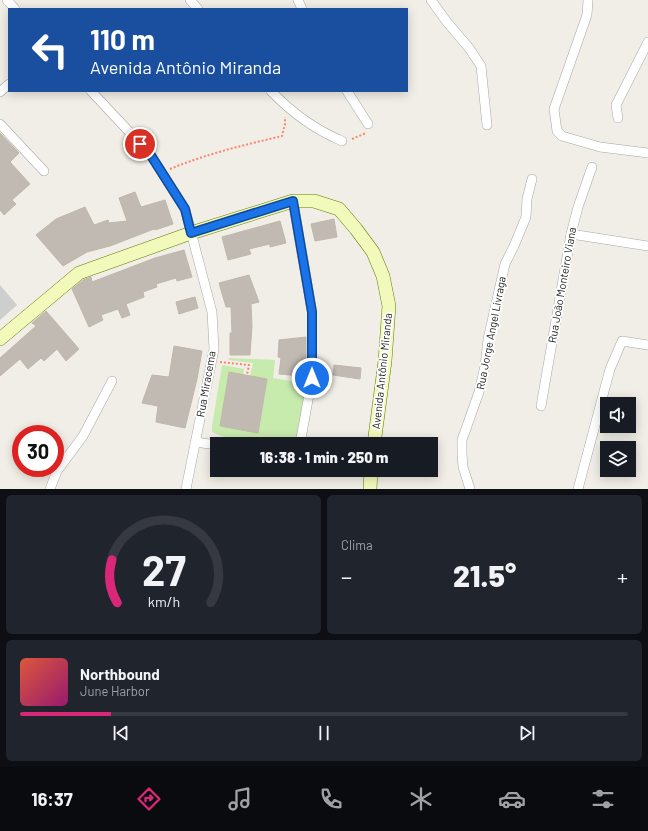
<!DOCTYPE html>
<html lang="pt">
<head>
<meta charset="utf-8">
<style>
	:root { --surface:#171b24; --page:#20242c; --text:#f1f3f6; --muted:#9ea1a6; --line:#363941; --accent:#db2777 }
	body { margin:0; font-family:Barlow,sans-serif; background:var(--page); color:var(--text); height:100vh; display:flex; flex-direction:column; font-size:15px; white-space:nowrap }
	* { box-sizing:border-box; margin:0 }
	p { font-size:13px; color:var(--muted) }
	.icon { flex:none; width:22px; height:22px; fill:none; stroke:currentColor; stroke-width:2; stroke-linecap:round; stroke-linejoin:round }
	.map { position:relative; height:489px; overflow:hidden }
	.panel { display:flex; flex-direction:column; gap:6px; padding:6px; background:#0d0f14; flex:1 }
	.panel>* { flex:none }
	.hud { position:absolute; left:8px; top:8px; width:400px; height:84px; border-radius:0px; box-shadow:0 2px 10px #0003; background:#1a4fa0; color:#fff; overflow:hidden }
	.tools { position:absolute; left:600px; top:397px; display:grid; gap:8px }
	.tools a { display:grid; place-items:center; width:36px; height:36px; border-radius:0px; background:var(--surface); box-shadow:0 2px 10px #0003; font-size:20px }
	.speed { position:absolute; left:12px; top:425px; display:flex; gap:8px; font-size:20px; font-weight:700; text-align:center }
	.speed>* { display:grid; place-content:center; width:52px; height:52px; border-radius:50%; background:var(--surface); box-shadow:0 2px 10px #0003; line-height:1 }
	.speed .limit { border:6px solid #d22; background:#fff; color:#111 }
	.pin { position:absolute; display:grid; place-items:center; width:34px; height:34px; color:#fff; margin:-17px; border:2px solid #fff; border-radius:50%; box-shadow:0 1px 4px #0007 }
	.me { position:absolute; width:44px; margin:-22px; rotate:0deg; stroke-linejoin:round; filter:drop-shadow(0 0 3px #0008) }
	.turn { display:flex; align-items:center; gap:14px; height:84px; padding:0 16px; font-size:18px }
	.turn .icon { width:52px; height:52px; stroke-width:2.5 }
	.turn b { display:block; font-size:28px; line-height:34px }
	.big { font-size:30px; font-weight:800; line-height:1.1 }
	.panel .tile { flex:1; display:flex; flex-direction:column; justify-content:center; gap:6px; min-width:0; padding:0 14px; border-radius:6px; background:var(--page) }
	.panel .dial { align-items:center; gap:0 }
	.dial svg { height:104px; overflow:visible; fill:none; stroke:var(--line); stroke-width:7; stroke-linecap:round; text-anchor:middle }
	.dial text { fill:var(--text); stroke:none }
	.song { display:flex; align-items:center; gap:12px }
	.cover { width:48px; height:48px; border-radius:6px; background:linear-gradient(135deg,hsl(10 70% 55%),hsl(320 70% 35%)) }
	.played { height:4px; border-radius:2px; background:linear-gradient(90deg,var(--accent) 15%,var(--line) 15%) }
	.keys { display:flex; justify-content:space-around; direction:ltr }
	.heat { display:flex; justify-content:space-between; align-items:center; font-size:22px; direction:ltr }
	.panel .tiles { flex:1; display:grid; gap:6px; grid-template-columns:1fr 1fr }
	.tile:last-child { grid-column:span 2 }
	.trip { position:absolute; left:210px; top:437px; width:228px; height:40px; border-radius:0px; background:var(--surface); box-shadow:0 2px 10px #0003; font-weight:800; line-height:40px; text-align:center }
	.menu { display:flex; height:64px; justify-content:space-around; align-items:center; background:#090b0e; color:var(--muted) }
	.menu .icon { width:28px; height:28px }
	.menu .active { color:var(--accent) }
	.menu b { font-size:18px; color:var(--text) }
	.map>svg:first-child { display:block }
	.religious { fill:#cecece }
	.grass { fill:#c7eaad }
	.building { fill:#c1bab3; stroke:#c2b6a9 }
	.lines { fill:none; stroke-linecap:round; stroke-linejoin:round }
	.street-casing { stroke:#a7a7a7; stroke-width:10 }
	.secondary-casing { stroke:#657905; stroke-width:14 }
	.path { stroke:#fa866e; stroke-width:2; stroke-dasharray:2 2; stroke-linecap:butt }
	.street { stroke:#fff; stroke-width:9 }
	.secondary { stroke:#f2fabb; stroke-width:13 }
	.route-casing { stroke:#114b97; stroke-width:10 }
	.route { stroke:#1a73e8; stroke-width:7 }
	.labels { text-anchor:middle; stroke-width:3.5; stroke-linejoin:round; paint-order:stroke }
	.street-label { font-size:11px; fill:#202020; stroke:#fff }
</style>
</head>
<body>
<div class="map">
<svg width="648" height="489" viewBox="0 0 648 489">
	<rect width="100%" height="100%" fill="#f0eee6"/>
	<polygon class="religious" points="0,285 17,305 0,320"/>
	<path class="grass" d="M229,358L275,360L273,378L308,384L297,444C274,444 231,443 212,432V426L222,365L244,369L243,375L229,372L220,426L258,433L267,379L250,376L253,363L229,360Z"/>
	<g class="building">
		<polygon points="0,133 19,153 10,162 30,184 12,200 16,204 4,215 0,210"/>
		<polygon points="135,192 141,207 165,200 173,224 155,230 154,229 110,246 87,252 63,266 36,235 56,219 85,207 94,225 108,220 109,223 127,221 119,198"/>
		<polygon points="334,219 337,237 315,241 311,224"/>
		<polygon points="280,221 286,243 270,247 270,244 249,249 251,254 228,260 222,237"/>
		<polygon points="184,250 192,277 177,281 176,278 156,284 157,287 143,292 144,297 126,304 130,315 122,318 118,309 101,315 103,320 89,327 72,289 83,280 91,277 92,282 155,258"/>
		<polygon points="249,275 259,302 251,304 252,326 250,355 230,355 230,333 232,333 231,307 226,307 219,283"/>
		<polygon points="195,297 198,308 179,314 176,302"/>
		<polygon points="46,311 79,349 66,361 57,349 44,361 41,358 28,369 20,359 0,376 0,358 36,326 32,323"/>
		<polygon points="306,337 306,360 302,360 301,376 279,374 281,358 278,357 279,340"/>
		<polygon points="174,346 202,351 197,379 185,428 156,422 158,406 142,403 152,375 169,377"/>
		<polygon points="334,365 361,368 360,379 333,375"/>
		<polygon points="229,372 267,379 258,433 220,426"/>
	</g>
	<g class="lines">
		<g class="street-casing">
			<g id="street">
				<polyline points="7,0 15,9"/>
				<polyline points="190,0 198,9"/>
				<polyline points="298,0 302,9"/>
				<polyline points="431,0 447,22 469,48 481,66 487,125"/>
				<polyline points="588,0 587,15 554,109 557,131 562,136 600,147 648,153"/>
				<polyline points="91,91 150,154 185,209 212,312 214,349 186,489"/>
				<path d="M271,91C291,112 316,130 342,141"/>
				<polyline points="347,91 368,124"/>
				<polyline points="0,92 9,84"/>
				<polyline points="618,118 616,105 648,42"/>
				<polyline points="0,124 44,171"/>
				<polyline points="293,201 312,312 312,378 300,444"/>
				<polyline points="571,234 648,246"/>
				<polyline points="541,406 571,234 578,207 592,167"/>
				<polyline points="195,442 217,445"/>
				<polyline points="50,489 57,471 83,436 112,381"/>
				<polyline points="470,489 463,467 462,454 462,440 479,392 485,366 488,339 505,264 514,246 526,217 527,199 532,179"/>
				<polyline points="578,489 610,369 622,341 648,345"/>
			</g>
		</g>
		<g class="secondary-casing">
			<g id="secondary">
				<polyline points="0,339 79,273 191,233 293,201 314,201 339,209 356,229 373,252 383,276 389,306 385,361 374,444"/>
				<polyline points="370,489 371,470"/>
			</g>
		</g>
		<g class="path">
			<polyline points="352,139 366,133"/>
			<path d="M170,169C206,154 244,145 282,136L285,124V117"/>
			<polyline points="220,362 249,365 247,375"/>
		</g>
		<use href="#street" class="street"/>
		<use href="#secondary" class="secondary"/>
	</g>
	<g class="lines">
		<g class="route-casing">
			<polyline id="route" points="140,144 150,154 185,209 191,233 293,201 312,312 312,378"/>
		</g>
		<use href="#route" class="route"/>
	</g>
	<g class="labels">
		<g class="street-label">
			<text transform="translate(562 285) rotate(-80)" y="4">Rua João Monteiro Viana</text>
			<text transform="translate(491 333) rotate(-79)" y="4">Rua Jorge Angel Livraga</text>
			<text transform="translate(382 371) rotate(-84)" y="4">Avenida Antônio Miranda</text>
			<text transform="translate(206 384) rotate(-80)" y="4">Rua Miracema</text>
		</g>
	</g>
</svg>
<div class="tools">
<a><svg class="icon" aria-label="sound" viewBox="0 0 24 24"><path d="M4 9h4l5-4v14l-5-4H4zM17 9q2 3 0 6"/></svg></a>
<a><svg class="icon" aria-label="layers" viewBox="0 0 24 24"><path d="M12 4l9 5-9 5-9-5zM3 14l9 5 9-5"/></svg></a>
</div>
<div class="speed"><div class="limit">30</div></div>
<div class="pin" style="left:140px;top:144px;background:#d93025"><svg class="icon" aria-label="arrive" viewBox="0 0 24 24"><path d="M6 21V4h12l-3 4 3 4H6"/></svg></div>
<svg class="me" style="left:312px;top:378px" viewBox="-20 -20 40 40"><circle r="17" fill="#1a73e8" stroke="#fff" stroke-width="3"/><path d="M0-11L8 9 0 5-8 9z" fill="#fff"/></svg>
<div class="trip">16:38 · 1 min · 250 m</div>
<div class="hud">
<div class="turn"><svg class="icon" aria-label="left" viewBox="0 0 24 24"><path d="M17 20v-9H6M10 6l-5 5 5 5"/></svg><div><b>110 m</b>Avenida Antônio Miranda</div></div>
</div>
</div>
<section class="panel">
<div class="tiles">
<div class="tile dial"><svg viewBox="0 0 100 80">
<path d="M14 69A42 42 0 1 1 86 69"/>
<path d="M14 69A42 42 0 0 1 10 36" stroke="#db2777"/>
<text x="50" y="56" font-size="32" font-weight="700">27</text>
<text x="50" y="72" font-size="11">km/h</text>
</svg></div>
<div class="tile"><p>Clima</p>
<div class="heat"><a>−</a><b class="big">21.5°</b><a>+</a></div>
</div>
<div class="tile">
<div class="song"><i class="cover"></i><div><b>Northbound</b><p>June Harbor</p></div></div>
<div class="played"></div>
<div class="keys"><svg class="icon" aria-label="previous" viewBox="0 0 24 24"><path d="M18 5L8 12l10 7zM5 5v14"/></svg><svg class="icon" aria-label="pause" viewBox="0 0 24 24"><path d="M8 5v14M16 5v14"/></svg><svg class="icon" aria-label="next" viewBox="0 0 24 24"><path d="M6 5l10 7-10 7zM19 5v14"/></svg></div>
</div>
</div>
</section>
<nav class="menu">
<b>16:37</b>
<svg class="icon active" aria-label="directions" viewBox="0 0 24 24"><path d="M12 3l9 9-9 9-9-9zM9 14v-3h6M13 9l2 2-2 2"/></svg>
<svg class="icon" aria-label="music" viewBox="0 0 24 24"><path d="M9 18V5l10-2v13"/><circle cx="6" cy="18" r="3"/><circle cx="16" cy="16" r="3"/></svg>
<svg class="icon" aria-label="phone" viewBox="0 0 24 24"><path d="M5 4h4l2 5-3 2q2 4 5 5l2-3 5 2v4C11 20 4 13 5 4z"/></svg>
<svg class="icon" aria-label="climate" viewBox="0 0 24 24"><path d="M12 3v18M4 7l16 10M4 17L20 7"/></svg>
<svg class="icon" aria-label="car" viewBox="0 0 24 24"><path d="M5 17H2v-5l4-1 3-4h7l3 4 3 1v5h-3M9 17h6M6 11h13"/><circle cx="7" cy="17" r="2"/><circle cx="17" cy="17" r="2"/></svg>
<svg class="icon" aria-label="filters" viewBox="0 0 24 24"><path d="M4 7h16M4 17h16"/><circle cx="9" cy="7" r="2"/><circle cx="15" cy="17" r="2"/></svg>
</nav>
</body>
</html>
